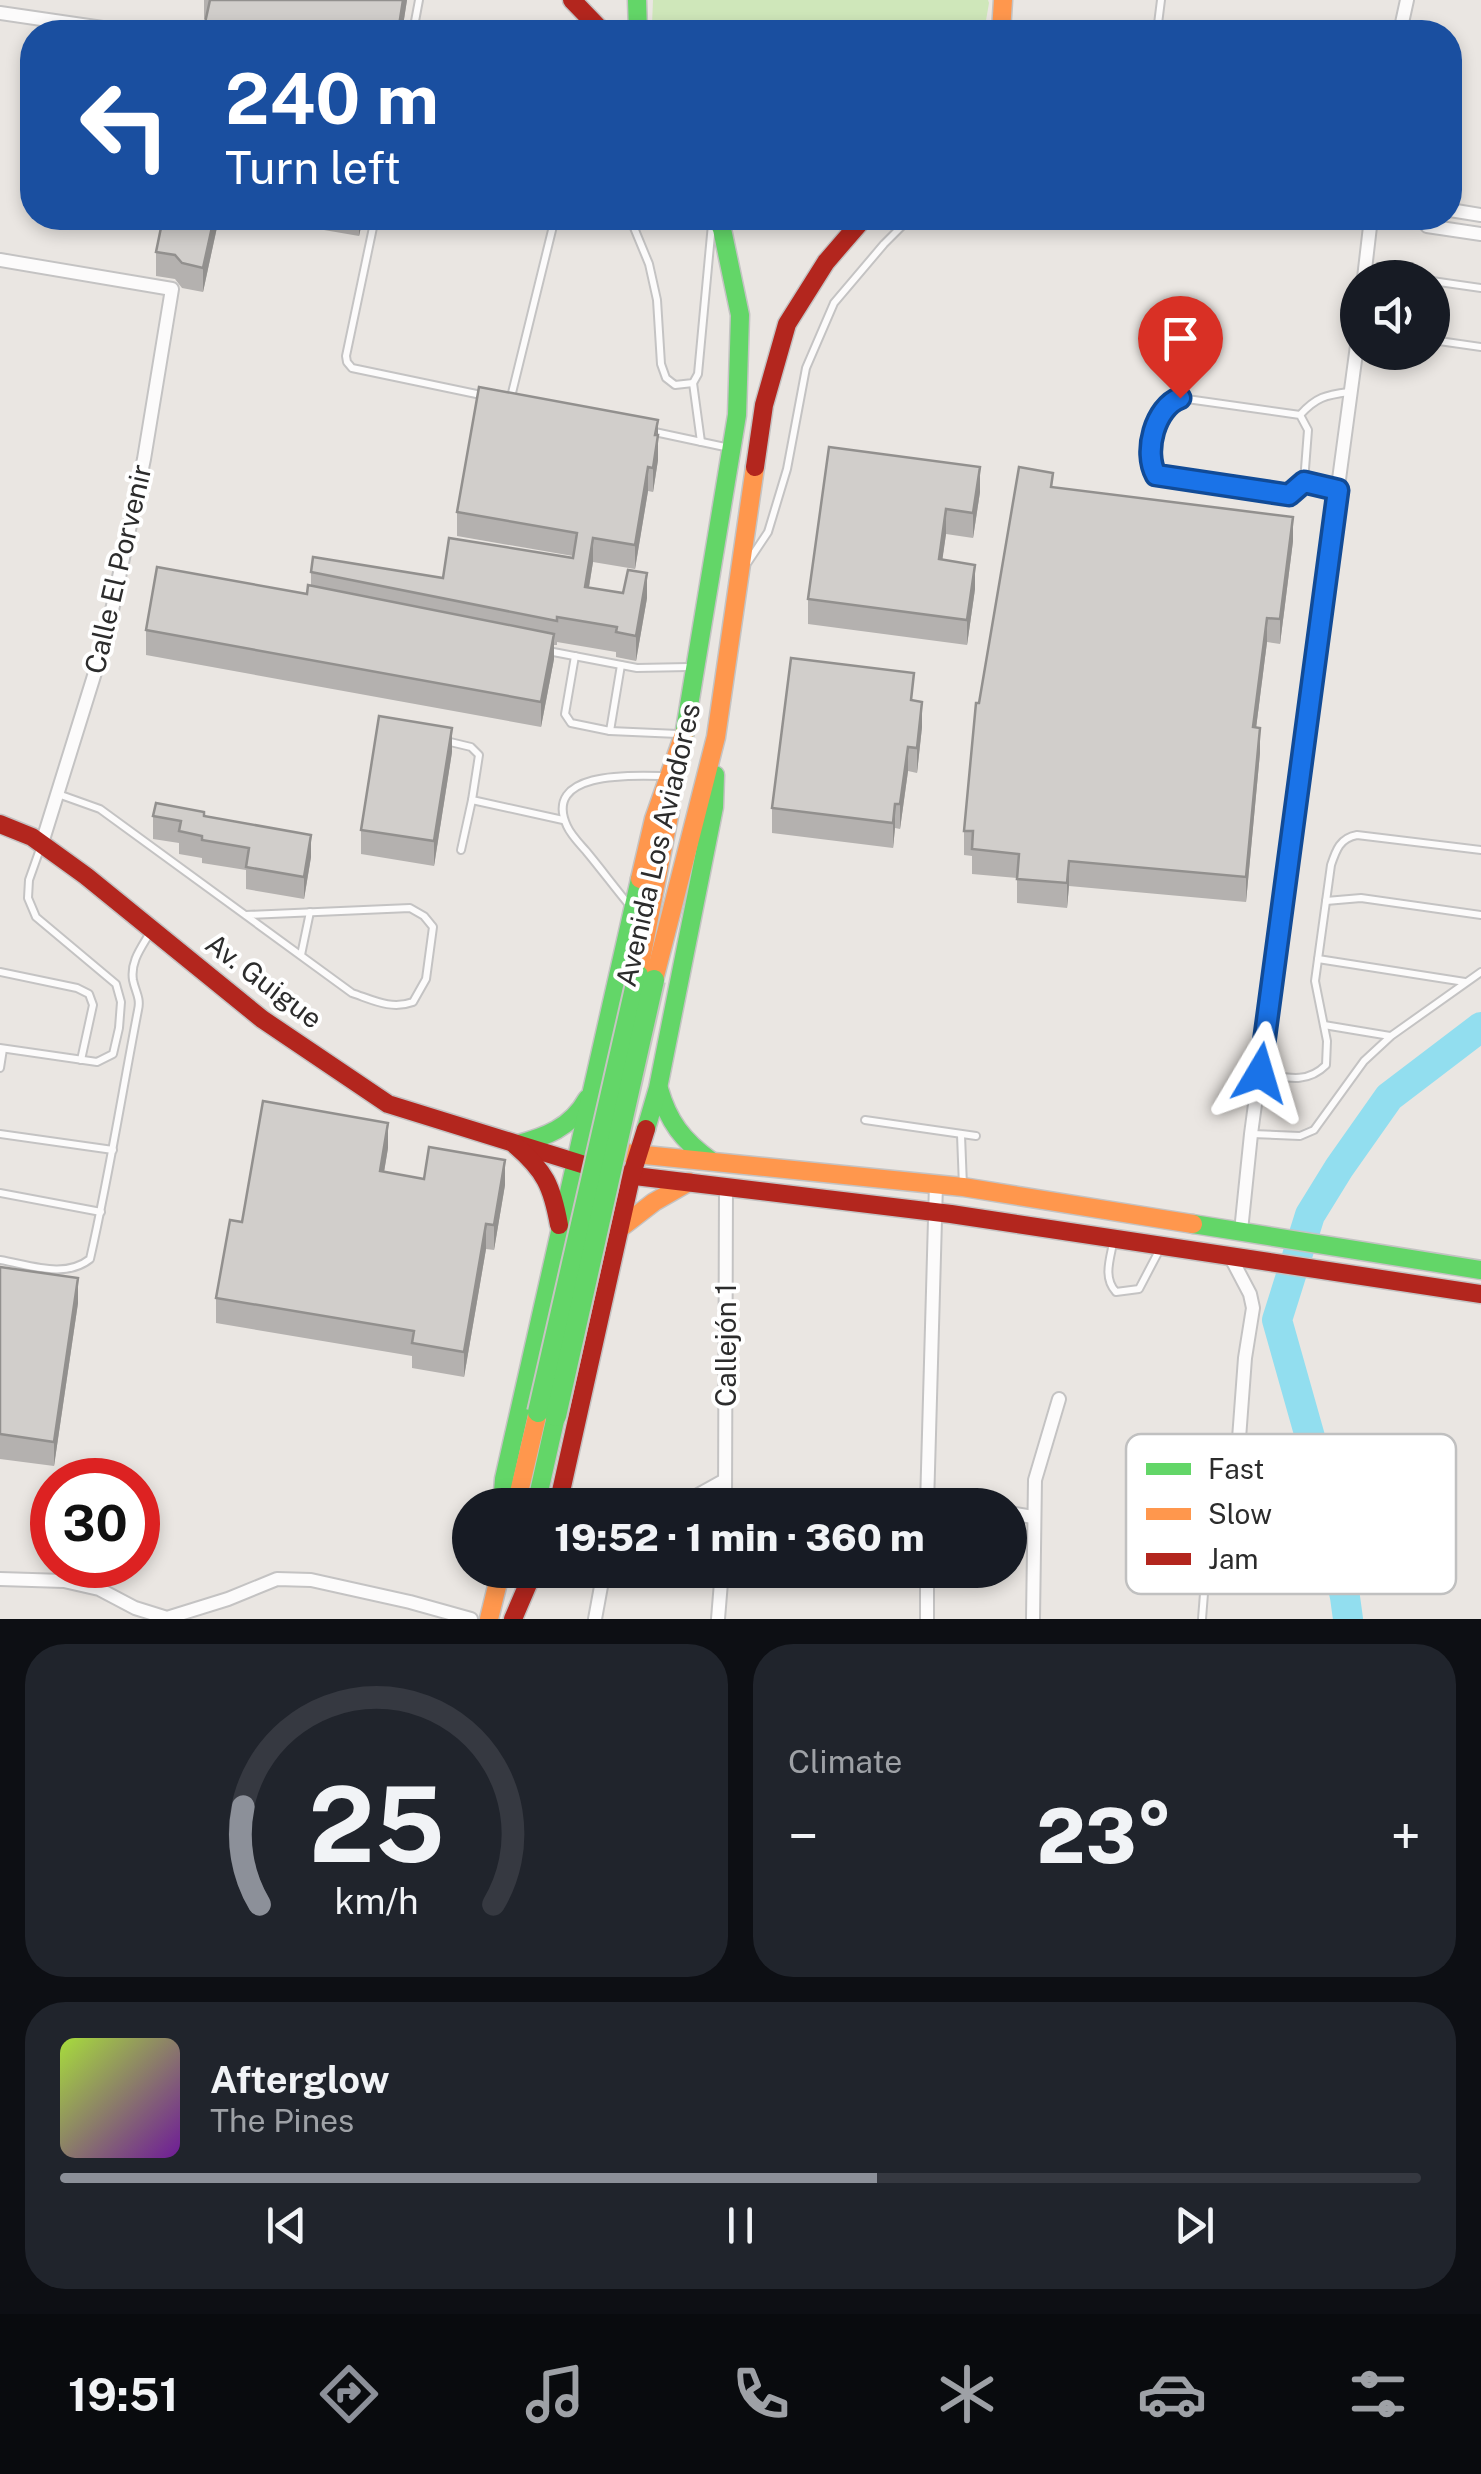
<!DOCTYPE html>
<html lang="en">
<head>
<meta charset="utf-8">
<style>
	:root { --surface:#171b24; --page:#20242c; --text:#f1f3f6; --muted:#9ea1a6; --line:#363941; --accent:#8c9099 }
	body { margin:0; font-family:"Public Sans",sans-serif; background:var(--page); color:var(--text); height:100vh; display:flex; flex-direction:column; font-size:38px; white-space:nowrap }
	* { box-sizing:border-box; margin:0 }
	p { font-size:32px; color:var(--muted) }
	.icon { flex:none; width:55px; height:55px; fill:none; stroke:currentColor; stroke-width:2; stroke-linecap:round; stroke-linejoin:round }
	.map { position:relative; height:1619px; overflow:hidden }
	.details { display:flex; flex-direction:column; gap:25px; padding:25px; background:#0d0f14; flex:1 }
	.details>* { flex:none }
	.top-card { position:absolute; left:20px; top:20px; width:1442px; height:210px; border-radius:40px; box-shadow:0 5px 15px #0003; background:#1a4fa0; color:#fff; overflow:hidden }
	.fabs { position:absolute; left:1340px; top:260px; display:grid; gap:20px }
	.fabs a { display:grid; place-items:center; width:110px; height:110px; border-radius:50%; background:var(--surface); box-shadow:0 5px 15px #0003; font-size:50px }
	.speed { position:absolute; left:30px; top:1458px; display:flex; gap:20px; font-size:50px; font-weight:700; text-align:center }
	.speed>* { display:grid; place-content:center; width:130px; height:130px; border-radius:50%; background:var(--surface); box-shadow:0 5px 15px #0003; line-height:1 }
	.speed .limit { border:15px solid #d22; background:#fff; color:#111 }
	.pin { position:absolute; display:grid; place-items:center; width:85px; height:85px; color:#fff; margin:-102px -42px; border-radius:50% 50% 50% 0; rotate:-45deg; box-shadow:0 0 10px #0007 }
	.pin .icon { rotate:45deg }
	.me { position:absolute; width:110px; margin:-55px; rotate:7deg; stroke-linejoin:round; filter:drop-shadow(0 0 8px #0008) }
	.turn { display:flex; align-items:center; gap:35px; height:210px; padding:0 40px; font-size:45px }
	.turn .icon { width:130px; height:130px; stroke-width:2.5 }
	.turn b { display:block; font-size:70px; line-height:85px }
	.big { font-size:75px; font-weight:800; line-height:1.1 }
	.details .tile { flex:1; display:flex; flex-direction:column; justify-content:center; gap:15px; min-width:0; padding:0 35px; border-radius:40px; background:var(--page) }
	.details .dial { align-items:center; gap:0 }
	.dial svg { height:260px; overflow:visible; fill:none; stroke:var(--line); stroke-width:7; stroke-linecap:round; text-anchor:middle }
	.dial text { fill:var(--text); stroke:none }
	.song { display:flex; align-items:center; gap:30px }
	.cover { width:120px; height:120px; border-radius:15px; background:linear-gradient(135deg,hsl(80 70% 55%),hsl(280 70% 35%)) }
	.played { height:10px; border-radius:5px; background:linear-gradient(90deg,var(--accent) 60%,var(--line) 60%) }
	.keys { display:flex; justify-content:space-around; direction:ltr }
	.heat { display:flex; justify-content:space-between; align-items:center; font-size:55px; direction:ltr }
	.details .tiles { flex:1; display:grid; gap:25px; grid-template-columns:1fr 1fr }
	.tile:last-child { grid-column:span 2 }
	.trip { position:absolute; left:452px; top:1488px; width:575px; height:100px; border-radius:50px; background:var(--surface); box-shadow:0 5px 15px #0003; font-weight:800; line-height:100px; text-align:center }
	.tabs { display:flex; height:160px; justify-content:space-around; align-items:center; background:#090b0e; color:var(--muted) }
	.tabs .icon { width:70px; height:70px }
	.tabs .on { color:var(--accent) }
	.tabs b { font-size:45px; color:var(--text) }
	.map>svg:first-child { display:block }
	.grass { fill:#cfe7ba }
	.lines { fill:none; stroke-linecap:round; stroke-linejoin:round }
	.river { stroke:#92deef; stroke-width:30 }
	.lane-casing { stroke:#c4c3c3; stroke-width:10 }
	.street-casing { stroke:#c4c3c3; stroke-width:16 }
	.fast-casing { stroke:#c4c3c3; stroke-width:21 }
	.slow-casing { stroke:#c4c3c3; stroke-width:21 }
	.jam-casing { stroke:#c4c3c3; stroke-width:21 }
	.lane { stroke:#fcfbfb; stroke-width:6 }
	.street { stroke:#fcfbfb; stroke-width:12 }
	.fast { stroke:#63d668; stroke-width:18 }
	.slow { stroke:#ff974d; stroke-width:18 }
	.jam { stroke:#b3261e; stroke-width:18 }
	.fast-bridge-casing { stroke:#c6c4c2; stroke-width:24; stroke-linecap:butt }
	.fast-bridge { stroke:#63d668; stroke-width:20 }
	.wall { fill:#b4b1af }
	.shaded-wall { fill:#92908e }
	.building { fill:#d1cecb; stroke:#92908e; stroke-width:2.5 }
	.route-casing { stroke:#114b97; stroke-width:25 }
	.route { stroke:#1a73e8; stroke-width:18 }
	.labels { text-anchor:middle; stroke-width:8; stroke-linejoin:round; paint-order:stroke }
	.street-label { font-size:28px; fill:#2c2c2c; stroke:#fff }
	.key { fill:#fff; stroke:#c0c0c0; stroke-width:2.5 }
	.key-label { font-size:28px; fill:#2c2c2c }
</style>
</head>
<body>
<div class="map">
<svg width="1481" height="1619" viewBox="0 0 1481 1619">
	<rect width="100%" height="100%" fill="#eae6e2"/>
	<polygon class="grass" points="653,0 988,0 989,3 984,32 654,32 652,25"/>
	<g class="lines">
		<polyline class="river" points="1348,1619 1345,1597 1310,1437 1277,1320 1310,1215 1339,1168 1389,1097 1481,1027"/>
		<g class="lane-casing">
			<g id="lane">
				<polyline points="413,32 419,0"/>
				<polyline points="1157,32 1161,0"/>
				<polyline points="375,218 346,356 347,362 352,368 486,396"/>
				<polyline points="630,218 649,264 657,300 661,364 666,378 675,385 693,383 698,374 712,224"/>
				<polyline points="1432,281 1481,288"/>
				<polyline points="1432,340 1481,347"/>
				<polyline points="693,383 701,442"/>
				<path d="M1180,398L1300,415L1308,430L1304,482L1289,495L1155,475C1144,453 1155,407 1180,398Z"/>
				<polyline points="510,401 555,218"/>
				<path d="M1300,415C1316,397 1326,395 1349,392"/>
				<polyline points="650,431 725,447"/>
				<polyline points="1304,482 1337,490"/>
				<polyline points="748,562 768,532 787,469 806,368 834,303 884,244 910,218"/>
				<polyline points="548,651 637,668 689,667"/>
				<polyline points="575,656 565,714 571,723 610,731 621,665"/>
				<polyline points="610,731 678,734"/>
				<polyline points="446,741 471,747 479,755 472,800 563,820"/>
				<path d="M58,794L100,809L352,993C373,1000 391,1010 413,1002L426,979L433,927L424,916L410,908L246,915"/>
				<polyline points="461,850 472,800"/>
				<polyline points="1326,901 1361,898 1481,915"/>
				<path d="M630,906C615,888 601,869 586,851C579,843 571,835 567,826C542,771 632,775 663,776"/>
				<polyline points="301,955 310,912"/>
				<polyline points="1318,959 1465,982"/>
				<polyline points="0,972 77,988 89,994 93,1005 81,1060"/>
				<polyline points="1324,1025 1390,1036"/>
				<polyline points="0,1048 97,1062 113,1054 119,1028 121,1002 116,984 36,917 28,898 29,880 40,849"/>
				<polyline points="0,1068 3,1049"/>
				<path d="M1259,1073C1285,1077 1306,1085 1326,1065L1327,1041L1315,981L1331,865C1336,850 1340,838 1357,835L1481,850"/>
				<polyline points="865,1120 976,1136"/>
				<polyline points="0,1134 113,1150"/>
				<polyline points="1252,1134 1300,1136 1314,1130 1364,1061 1391,1036 1481,972"/>
				<polyline points="961,1135 963,1186"/>
				<polyline points="0,1193 101,1212"/>
				<path d="M1114,1238C1111,1257 1102,1277 1116,1292L1139,1289L1161,1247"/>
				<path d="M0,1260C30,1265 65,1279 90,1259C109,1176 122,1093 138,1010C141,998 135,991 133,980C130,961 142,947 151,931"/>
				<polyline points="1202,1619 1206,1568"/>
			</g>
		</g>
		<g class="street-casing">
			<g id="street">
				<polyline points="0,13 130,32"/>
				<polyline points="1400,32 1407,0"/>
				<polyline points="1450,210 1481,215"/>
				<polyline points="1428,218 1427,226 1481,234"/>
				<polyline points="0,260 172,289 144,459 107,634 42,843"/>
				<polyline points="1364,278 1371,218"/>
				<polyline points="1241,1231 1251,1134 1358,338"/>
				<polyline points="1230,1256 1250,1294 1253,1308 1245,1358 1238,1452"/>
				<polyline points="927,1499 962,1505"/>
				<polyline points="680,1505 725,1480"/>
				<polyline points="725,1505 726,1185"/>
				<polyline points="927,1505 936,1184"/>
				<polyline points="1010,1513 1033,1517"/>
				<polyline points="0,1579 64,1581 99,1589 135,1608 167,1618 228,1599 277,1579 311,1580 410,1602 471,1619"/>
				<polyline points="595,1619 604,1570"/>
				<polyline points="718,1619 722,1570"/>
				<polyline points="927,1619 927,1570"/>
				<polyline points="1033,1619 1035,1480 1059,1399"/>
			</g>
		</g>
		<g class="fast-casing">
			<g id="fast">
				<polyline points="637,0 638,32"/>
				<polyline points="682,748 737,415 740,315 722,229 717,218"/>
				<path d="M659,1089C668,1121 683,1141 710,1160"/>
				<polyline points="646,1129 658,1088 714,807 715,775"/>
				<path d="M515,1145C545,1137 571,1128 587,1099"/>
				<polyline points="1193,1224 1481,1270"/>
				<polyline points="502,1505 504,1479 640,879"/>
				<polyline points="536,1505 556,1416"/>
			</g>
		</g>
		<g class="slow-casing">
			<g id="slow">
				<polyline points="1001,32 1003,0"/>
				<polyline points="640,879 654,819 684,734"/>
				<polyline points="638,975 670,811"/>
				<polyline points="654,980 716,737 755,467"/>
				<polyline points="625,1153 963,1187 1193,1224"/>
				<polyline points="619,1229 654,1202 689,1182"/>
				<polyline points="516,1505 538,1412"/>
				<polyline points="489,1619 501,1570"/>
			</g>
		</g>
		<g class="jam-casing">
			<g id="jam">
				<polyline points="572,0 603,32"/>
				<polyline points="755,467 764,405 787,324 826,262 864,218"/>
				<polyline points="0,824 32,837 86,876 262,1019 388,1104 588,1166"/>
				<path d="M515,1145C545,1171 552,1186 559,1225"/>
				<polyline points="618,1174 951,1214 1481,1294"/>
				<polyline points="558,1505 631,1177 646,1129"/>
				<polyline points="513,1619 534,1570"/>
			</g>
		</g>
		<use href="#lane" class="lane"/>
		<use href="#street" class="street"/>
		<use href="#fast" class="fast"/>
		<use href="#slow" class="slow"/>
		<use href="#jam" class="jam"/>
		<g class="fast-bridge-casing">
			<g id="fast-bridge">
				<polyline points="538,1412 638,975"/>
				<polyline points="556,1416 654,980"/>
			</g>
		</g>
		<use href="#fast-bridge" class="fast-bridge"/>
	</g>
	<g class="wall">
		<polygon points="204,0 407,0 402,32 206,19 204,19"/>
		<polygon points="163,218 219,218 203,292 182,288 175,279 156,276 156,252"/>
		<polygon points="254,218 363,218 359,236"/>
		<polygon points="658,420 658,460 653,492 648,491 635,569 593,562 589,587 647,598 636,661 616,657 616,652 557,642 557,645 554,645 554,659 541,727 146,655 146,630 307,594 311,586 311,572 443,578 573,558 573,556 457,536 457,512"/>
		<polygon points="829,447 980,492 973,538 946,534 942,560 975,589 967,645 808,624 808,599"/>
		<polygon points="1053,487 1293,541 1280,644 1267,642 1256,728 1260,753 1246,902 1069,886 1067,908 1017,903 1017,878 972,874 972,856 964,855 964,831 979,703"/>
		<polygon points="914,701 922,727 917,773 908,771 900,829 895,828 893,848 772,833 772,808"/>
		<polygon points="452,752 434,866 361,854 361,830"/>
		<polygon points="153,816 204,816 311,857 304,899 246,889 246,870 202,863 202,858 179,854 179,843 153,839"/>
		<polygon points="388,1148 384,1172 424,1179 505,1185 494,1250 486,1249 464,1377 412,1368 412,1356 216,1323 216,1298 242,1222"/>
		<polygon points="0,1267 78,1303 54,1466 0,1459"/>
	</g>
	<g class="shaded-wall">
		<polygon points="403,0 407,0 402,32 398,32"/>
		<polygon points="214,218 219,218 203,292 203,268"/>
		<polygon points="359,218 363,218 359,236"/>
		<polygon points="658,420 658,460 653,492 653,468"/>
		<polygon points="648,467 648,491 635,569 635,545"/>
		<polygon points="980,467 980,492 973,538 973,513"/>
		<polygon points="946,509 946,534 939,584 939,559"/>
		<polygon points="1293,517 1293,541 1280,644 1280,619"/>
		<polygon points="593,538 593,562 585,611 585,587"/>
		<polygon points="975,565 975,589 967,645 967,620"/>
		<polygon points="647,573 647,598 636,661 636,636"/>
		<polygon points="1267,618 1267,642 1253,752 1253,727"/>
		<polygon points="554,634 554,659 541,727 541,702"/>
		<polygon points="922,702 922,727 917,773 917,748"/>
		<polygon points="452,728 452,752 434,866 434,841"/>
		<polygon points="1260,728 1260,753 1246,902 1246,877"/>
		<polygon points="908,747 908,771 900,829 900,804"/>
		<polygon points="895,804 895,828 893,848 893,823"/>
		<polygon points="311,835 311,857 304,899 304,877"/>
		<polygon points="1069,861 1069,886 1067,908 1067,883"/>
		<polygon points="388,1123 388,1148 380,1196 380,1171"/>
		<polygon points="505,1160 505,1185 494,1250 494,1225"/>
		<polygon points="486,1224 486,1249 464,1377 464,1352"/>
		<polygon points="78,1278 78,1303 54,1466 54,1442"/>
	</g>
	<g class="building">
		<polygon points="210,0 403,0 398,32 203,32"/>
		<polygon points="163,218 214,218 203,268 182,263 175,255 156,252"/>
		<polygon points="479,387 658,420 655,435 658,435 653,468 648,467 635,545 593,538 585,587 623,593 628,570 647,573 636,636 616,632 617,627 557,617 557,621 311,572 313,557 443,578 449,538 573,558 577,533 457,512"/>
		<polygon points="829,447 980,467 973,513 946,509 939,559 975,565 967,620 808,599"/>
		<polygon points="1019,467 1053,473 1051,487 1293,517 1280,619 1267,618 1253,727 1260,728 1246,877 1069,861 1067,883 1017,879 1019,854 972,849 973,831 964,831 976,703 979,703"/>
		<polygon points="157,567 307,594 308,585 554,634 541,702 146,630"/>
		<polygon points="791,658 914,673 911,700 922,702 917,748 908,747 900,804 895,804 893,823 772,808"/>
		<polygon points="379,716 452,728 434,841 361,830"/>
		<polygon points="156,803 204,812 204,816 311,835 304,877 246,867 249,848 202,840 202,836 179,831 181,821 153,816"/>
		<polygon points="263,1101 388,1123 380,1171 424,1179 429,1147 505,1160 494,1225 486,1224 464,1352 412,1343 414,1331 216,1298 230,1220 242,1222"/>
		<polygon points="0,1267 78,1278 54,1442 0,1434"/>
	</g>
	<g class="lines">
		<g class="route-casing">
			<path id="route" d="M1180,398C1155,407 1143,452 1156,475L1289,495L1304,482L1338,490L1260,1073"/>
		</g>
		<use href="#route" class="route"/>
	</g>
	<g class="labels">
		<g class="street-label">
			<text transform="translate(118 569) rotate(-77)" y="10">Calle El Porvenir</text>
			<text transform="translate(658 845) rotate(-77)" y="10">Avenida Los Aviadores</text>
			<text transform="translate(264 981) rotate(37)" y="10">Av. Guigue</text>
			<text transform="translate(726 1345) rotate(-90)" y="10">Callejón 1</text>
		</g>
	</g>
	<rect x="1126" y="1434" width="330" height="160" rx="15" class="key"/>
	<rect x="1146" y="1463" width="45" height="12" fill="#63d668"/>
	<rect x="1146" y="1508" width="45" height="12" fill="#ff974d"/>
	<rect x="1146" y="1553" width="45" height="12" fill="#b3261e"/>
	<g class="key-label">
		<text x="1208" y="1479">Fast</text>
		<text x="1208" y="1524">Slow</text>
		<text x="1208" y="1569">Jam</text>
	</g>
</svg>
<div class="fabs">
<a><svg class="icon" aria-label="sound" viewBox="0 0 24 24"><path d="M4 9h4l5-4v14l-5-4H4zM17 9q2 3 0 6"/></svg></a>
</div>
<div class="speed"><div class="limit">30</div></div>
<div class="pin" style="left:1180px;top:398px;background:#d93025"><svg class="icon" aria-label="arrive" viewBox="0 0 24 24"><path d="M6 21V4h12l-3 4 3 4H6"/></svg></div>
<svg class="me" style="left:1260px;top:1073px" viewBox="-20 -20 40 40"><path d="M0-17L14 15 0 8-14 15z" fill="#1a73e8" stroke="#fff" stroke-width="4"/></svg>
<div class="trip">19:52 · 1 min · 360 m</div>
<div class="top-card">
<div class="turn"><svg class="icon" aria-label="left" viewBox="0 0 24 24"><path d="M17 20v-9H6M10 6l-5 5 5 5"/></svg><div><b>240 m</b>Turn left</div></div>
</div>
</div>
<section class="details">
<div class="tiles">
<div class="tile dial"><svg viewBox="0 0 100 80">
<path d="M14 69A42 42 0 1 1 86 69"/>
<path d="M14 69A42 42 0 0 1 9 39" stroke="#8c9099"/>
<text x="50" y="56" font-size="32" font-weight="700">25</text>
<text x="50" y="72" font-size="11">km/h</text>
</svg></div>
<div class="tile"><p>Climate</p>
<div class="heat"><a>−</a><b class="big">23°</b><a>+</a></div>
</div>
<div class="tile">
<div class="song"><i class="cover"></i><div><b>Afterglow</b><p>The Pines</p></div></div>
<div class="played"></div>
<div class="keys"><svg class="icon" aria-label="previous" viewBox="0 0 24 24"><path d="M18 5L8 12l10 7zM5 5v14"/></svg><svg class="icon" aria-label="pause" viewBox="0 0 24 24"><path d="M8 5v14M16 5v14"/></svg><svg class="icon" aria-label="next" viewBox="0 0 24 24"><path d="M6 5l10 7-10 7zM19 5v14"/></svg></div>
</div>
</div>
</section>
<nav class="tabs">
<b>19:51</b>
<svg class="icon on" aria-label="directions" viewBox="0 0 24 24"><path d="M12 3l9 9-9 9-9-9zM9 14v-3h6M13 9l2 2-2 2"/></svg>
<svg class="icon" aria-label="music" viewBox="0 0 24 24"><path d="M9 18V5l10-2v13"/><circle cx="6" cy="18" r="3"/><circle cx="16" cy="16" r="3"/></svg>
<svg class="icon" aria-label="phone" viewBox="0 0 24 24"><path d="M5 4h4l2 5-3 2q2 4 5 5l2-3 5 2v4C11 20 4 13 5 4z"/></svg>
<svg class="icon" aria-label="climate" viewBox="0 0 24 24"><path d="M12 3v18M4 7l16 10M4 17L20 7"/></svg>
<svg class="icon" aria-label="car" viewBox="0 0 24 24"><path d="M5 17H2v-5l4-1 3-4h7l3 4 3 1v5h-3M9 17h6M6 11h13"/><circle cx="7" cy="17" r="2"/><circle cx="17" cy="17" r="2"/></svg>
<svg class="icon" aria-label="filters" viewBox="0 0 24 24"><path d="M4 7h16M4 17h16"/><circle cx="9" cy="7" r="2"/><circle cx="15" cy="17" r="2"/></svg>
</nav>
</body>
</html>
